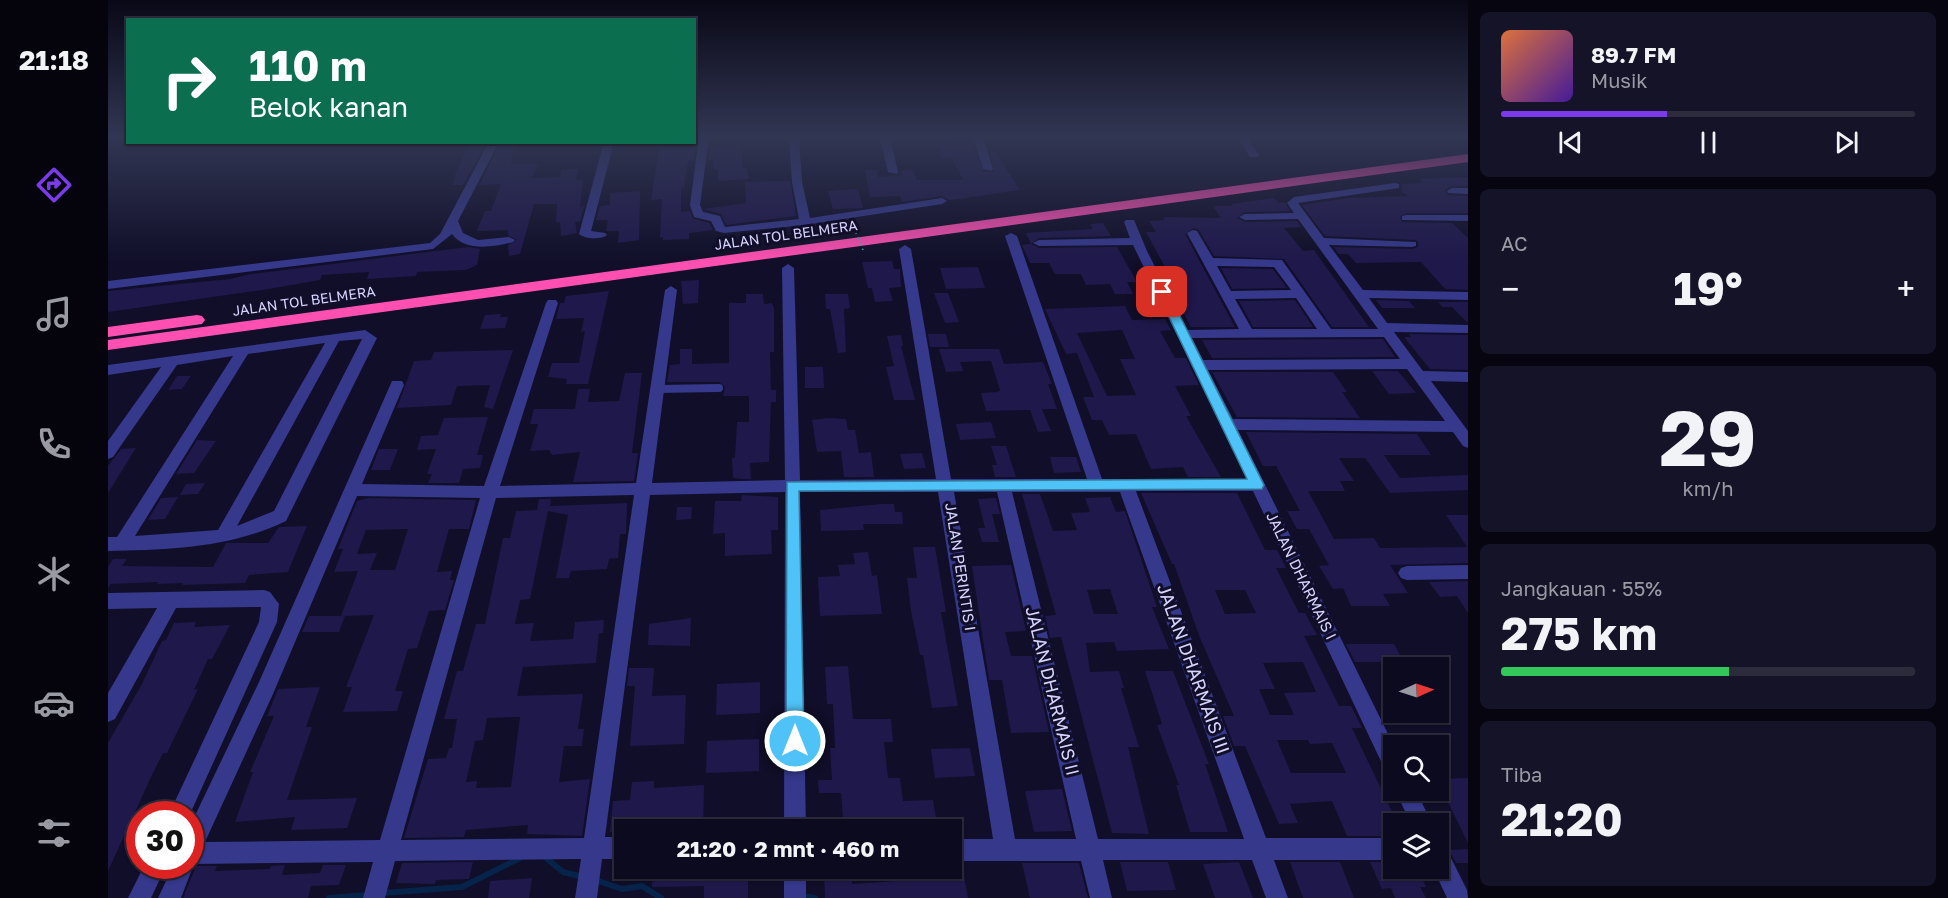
<!DOCTYPE html>
<html lang="id">
<head>
<meta charset="utf-8">
<style>
	:root { --surface:#0c0a1e; --page:#151327; --text:#f1f3f6; --muted:#9a9aa4; --line:#2c2b3c; --accent:#7c3aed }
	body { margin:0; font-family:"Golos Text",sans-serif; background:var(--page); color:var(--text); height:100vh; display:flex; flex-direction:column; font-size:22px; white-space:nowrap }
	* { box-sizing:border-box; margin:0 }
	p { font-size:20px; color:var(--muted) }
	.icon { flex:none; width:33px; height:33px; fill:none; stroke:currentColor; stroke-width:2; stroke-linecap:round; stroke-linejoin:round }
	.map { position:relative; flex:1; overflow:hidden }
	.panel { display:flex; flex-direction:column; gap:12px; padding:12px; background:#070610; width:480px }
	.panel>* { flex:none }
	.top-card { position:absolute; left:18px; top:18px; width:570px; height:126px; border-radius:0px; box-shadow:0 2px 4px #0004,0 0 0 2px var(--line); background:#0b6e4f; color:#fff; overflow:hidden }
	.needle { width:39px; rotate:87deg }
	.controls { position:absolute; left:1275px; top:657px; display:grid; gap:12px }
	.controls a { display:grid; place-items:center; width:66px; height:66px; border-radius:0px; background:var(--surface); box-shadow:0 2px 4px #0004,0 0 0 2px var(--line); font-size:30px }
	.speed { position:absolute; left:18px; top:801px; display:flex; gap:12px; font-size:30px; font-weight:700; text-align:center }
	.speed>* { display:grid; place-content:center; width:78px; height:78px; border-radius:50%; background:var(--surface); box-shadow:0 2px 4px #0004,0 0 0 2px var(--line); line-height:1 }
	.speed .limit { border:9px solid #d22; background:#fff; color:#111 }
	.pin { position:absolute; display:grid; place-items:center; width:51px; height:51px; color:#fff; margin:-26px; border-radius:12px; box-shadow:0 3px 9px #0006 }
	.me { position:absolute; width:66px; margin:-33px; rotate:0deg; stroke-linejoin:round; filter:drop-shadow(0 0 4px #0008) }
	.turn { display:flex; align-items:center; gap:21px; height:126px; padding:0 24px; font-size:27px }
	.turn .icon { width:78px; height:78px; stroke-width:2.5 }
	.turn b { display:block; font-size:42px; line-height:51px }
	.big { font-size:45px; font-weight:700; line-height:1.1 }
	.panel .card { flex:1; display:flex; flex-direction:column; justify-content:center; gap:9px; min-width:0; padding:0 21px; border-radius:9px; background:var(--page) }
	.panel .dial { align-items:center; gap:0 }
	.dial b { font-size:78px; line-height:1 }
	.song { display:flex; align-items:center; gap:18px }
	.cover { width:72px; height:72px; border-radius:9px; background:linear-gradient(135deg,hsl(20 70% 55%),hsl(260 70% 35%)) }
	.played { height:6px; border-radius:3px; background:linear-gradient(90deg,var(--accent) 40%,var(--line) 40%) }
	.keys { display:flex; justify-content:space-around; direction:ltr }
	.heat { display:flex; justify-content:space-between; align-items:center; font-size:33px; direction:ltr }
	.charge { height:9px; border-radius:4px; background:linear-gradient(90deg,#34c759 55%,var(--line) 0) }
	.trip { position:absolute; left:506px; top:819px; width:348px; height:60px; border-radius:0px; background:var(--surface); box-shadow:0 2px 4px #0004,0 0 0 2px var(--line); font-weight:700; line-height:60px; text-align:center }
	main { display:flex; flex:1; min-height:0 }
	.tabs { display:flex; flex-direction:column; width:108px; justify-content:space-around; align-items:center; background:#05040c; color:var(--muted) }
	.tabs .icon { width:42px; height:42px }
	.tabs .selected { color:var(--accent) }
	.tabs b { font-size:27px; color:var(--text) }
	.map>svg:first-child { display:block }
	.lines { fill:none; stroke-linecap:round; stroke-linejoin:round }
	.stream { stroke:#062349; stroke-width:6 }
	.building { fill:#1f184b; fill-rule:evenodd }
	.lane { stroke:#35388b; stroke-width:8 }
	.street { fill:#35388b; fill-rule:evenodd }
	.highway { fill:#ff50b1; fill-rule:evenodd }
	.path-bridge { stroke:#26c2ad; stroke-width:1.5; stroke-dasharray:2 4; stroke-linecap:butt }
	.route { fill:#4fc3f7; stroke:#337fa1; stroke-width:1.5 }
	.labels { text-anchor:middle; stroke-width:6; stroke-linejoin:round; paint-order:stroke }
	.far-street-label { font-size:14px; fill:#d7d5ff; stroke:#100e28 }
	.street-label { font-size:15px; fill:#d7d5ff; stroke:#100e28 }
	.near-street-label { font-size:18px; fill:#d7d5ff; stroke:#100e28 }
</style>
</head>
<body>
<main>
<nav class="tabs">
<b>21:18</b>
<svg class="icon selected" aria-label="directions" viewBox="0 0 24 24"><path d="M12 3l9 9-9 9-9-9zM9 14v-3h6M13 9l2 2-2 2"/></svg>
<svg class="icon" aria-label="music" viewBox="0 0 24 24"><path d="M9 18V5l10-2v13"/><circle cx="6" cy="18" r="3"/><circle cx="16" cy="16" r="3"/></svg>
<svg class="icon" aria-label="phone" viewBox="0 0 24 24"><path d="M5 4h4l2 5-3 2q2 4 5 5l2-3 5 2v4C11 20 4 13 5 4z"/></svg>
<svg class="icon" aria-label="climate" viewBox="0 0 24 24"><path d="M12 3v18M4 7l16 10M4 17L20 7"/></svg>
<svg class="icon" aria-label="car" viewBox="0 0 24 24"><path d="M5 17H2v-5l4-1 3-4h7l3 4 3 1v5h-3M9 17h6M6 11h13"/><circle cx="7" cy="17" r="2"/><circle cx="17" cy="17" r="2"/></svg>
<svg class="icon" aria-label="filters" viewBox="0 0 24 24"><path d="M4 7h16M4 17h16"/><circle cx="9" cy="7" r="2"/><circle cx="15" cy="17" r="2"/></svg>
</nav>
<div class="map">
<svg width="1360" height="898" viewBox="0 0 1360 898">
	<rect width="100%" height="100%" fill="#100e28"/>
	<g class="lines">
		<g class="stream">
			<polyline points="437,857 455,872 476,877"/>
			<polyline points="487,880 514,889 534,886 553,898"/>
			<polyline points="275,893 354,887 412,858"/>
			<polyline points="694,896 707,898"/>
			<polyline points="221,898 260,895"/>
		</g>
	</g>
	<g class="building">
		<polygon points="838,137 857,137 859,143 864,143 875,171 886,172 882,151 887,151 912,190 851,199 841,200 834,196 794,202 792,196 762,197 757,170 769,170 770,177 794,175 793,171 805,170 809,180 855,180 843,157 833,158 828,143 840,143"/>
		<polygon points="362,142 378,142 355,185 344,185 348,177 346,177"/>
		<polygon points="393,142 407,142 403,164 430,164 424,178 452,177 453,170 470,169 468,180 475,180 472,207 476,206 472,221 467,222 469,233 453,236 452,222 448,222 449,204 426,204 412,254 401,256 400,245 409,240 400,235 400,230 369,231 377,211 383,211 393,184 371,185"/>
		<polygon points="602,147 634,149 635,168 638,167 641,179 610,181 610,169 605,169 605,160 600,160"/>
		<polygon points="551,148 587,148 586,160 580,161 576,187 573,187 573,212 582,211 585,219 601,223 605,230 581,233 581,239 555,240 555,237 552,237 554,199 543,200"/>
		<polygon points="1360,177 1360,186 1344,186 1337,190 1340,195 1360,196 1360,213 1298,213 1292,216 1294,222 1344,223 1360,238 1360,290 1337,289 1313,262 1248,263 1240,254 1231,254 1226,247 1304,249 1310,247 1310,242 1308,240 1217,236 1194,205 1241,198 1300,196 1292,190 1295,189 1293,184 1316,183 1311,179"/>
		<polygon points="682,181 688,216 618,225 613,214 596,209 638,203 637,182"/>
		<polygon points="750,189 755,208 725,209 720,191"/>
		<polygon points="532,191 531,240 510,243 511,231 498,231 500,220 488,220 492,206 502,205 502,193"/>
		<polygon points="1166,198 1171,203 1177,202 1182,211 1137,212 1129,218 1137,222 1189,221 1193,227 1176,228 1195,251 1206,250 1261,327 1224,327 1176,259 1106,256 1091,230 1086,228 1077,234 1127,327 1083,327 1057,279 1063,278 1038,232 1048,232 1041,221 1057,220 1055,217 1113,218 1105,206 1125,206 1123,204"/>
		<polygon points="995,223 1003,236 931,238 923,244 931,248 1009,247 1029,282 1019,282 1025,294 1007,294 1002,284 978,285 973,274 947,274 941,263 922,263 914,245 923,244 918,233 985,229 982,224"/>
		<polygon points="360,247 372,249 369,265 358,270 309,272 308,276 259,279 261,272 214,275 212,280 161,289 0,312 0,291 122,279 143,274"/>
		<polygon points="784,261 786,269 792,269 793,287 781,288 785,301 767,302 764,288 760,288 754,262"/>
		<polygon points="870,267 877,288 838,289 832,268"/>
		<polygon points="1113,268 1165,269 1179,288 1124,289"/>
		<polygon points="591,280 590,303 575,304 573,281"/>
		<polygon points="501,291 480,384 458,384 459,379 440,377 444,363 471,363 477,331 473,332 476,318 448,319 452,303 456,303 458,296"/>
		<polygon points="826,293 840,293 851,322 837,323"/>
		<polygon points="638,294 655,294 656,304 664,303 666,308 666,352 662,352 663,390 668,390 668,402 663,402 661,462 642,463 643,479 634,479 625,478 624,458 627,458 629,422 641,422 641,396 615,396 617,387 611,382 559,382 562,365 572,364 572,349 584,349 584,364 621,363 621,303 638,303"/>
		<polygon points="717,294 740,294 742,308 736,309 738,352 730,353 722,309 718,309"/>
		<polygon points="1187,300 1205,327 1145,327 1131,301"/>
		<polygon points="1268,300 1301,301 1307,308 1274,308"/>
		<polygon points="1330,302 1360,302 1360,323 1344,307 1335,307"/>
		<path d="M1017,306L1024,320L1057,319L1063,330L1052,331L1067,358H1078L1091,385L1067,386L1083,416H1078L1113,477H1080L1075,467L1043,469L1028,434L1001,435L994,420H984L975,397H986L969,353L958,354L937,309ZM1014,330L1027,359H1012L1028,395L999,396L969,333Z"/>
		<polygon points="393,314 392,317 400,317 397,328 372,329 377,315"/>
		<polygon points="820,334 838,334 841,347 822,347"/>
		<polygon points="1301,334 1360,335 1360,370 1322,369 1296,337 1303,337"/>
		<polygon points="793,335 795,346 793,346 807,400 786,400 778,367 786,366 779,336"/>
		<polygon points="1275,339 1287,357 1104,358 1094,340"/>
		<polygon points="831,349 891,349 896,364 935,362 944,384 940,384 949,409 934,409 943,431 930,432 922,410 878,411 873,393 890,392 892,390 883,361 852,362 855,371 838,372"/>
		<polygon points="405,350 385,409 376,407 382,385 349,386 343,405 289,408 306,361 323,360 326,352"/>
		<polygon points="697,367 715,367 716,388 697,388"/>
		<polygon points="1264,371 1290,371 1308,393 1281,394"/>
		<polygon points="1104,372 1225,372 1239,392 1234,392 1252,418 1129,417"/>
		<polygon points="517,373 534,373 524,453 530,453 526,481 465,482 472,452 444,455 441,450 422,451 430,424 422,424 426,409 467,409 470,389 482,389 480,402 511,401"/>
		<polygon points="69,376 83,376 74,389 60,390"/>
		<polygon points="380,417 369,455 375,455 372,468 355,469 351,483 320,483 324,474 319,474 328,449 309,450 313,436 330,435 336,418"/>
		<polygon points="720,418 738,419 740,430 747,430 751,453 763,452 766,477 736,477 733,451 709,452 704,420"/>
		<polygon points="883,422 888,438 852,440 848,424"/>
		<polygon points="1138,432 1309,434 1323,455 1276,455 1292,478 1360,475 1360,490 1282,493 1257,458 1231,458 1246,481 1232,481 1237,491 1200,491 1226,539 1266,538 1272,548 1359,547 1338,515 1360,515 1360,563 1282,565 1300,593 1275,594 1282,606 1243,606 1235,588 1225,589 1211,566 1221,565 1201,529 1189,529 1179,511 1192,511 1168,466 1155,466"/>
		<polygon points="89,440 108,441 86,473 68,474"/>
		<polygon points="883,446 898,446 908,477 887,477 884,465 889,465"/>
		<polygon points="28,448 0,493 0,466 13,449"/>
		<polygon points="271,449 290,449 282,470 263,470"/>
		<polygon points="814,453 818,468 796,469 792,454"/>
		<polygon points="942,457 968,457 973,472 946,473"/>
		<polygon points="97,483 90,494 72,495 78,484"/>
		<path d="M1033,493H1129L1157,550H1169L1178,568H1168L1191,613H1197L1209,635L1196,636L1231,706H1243L1254,728H1244L1290,824H1286V836H1239L1224,801L1182,804L1190,823L1171,824L1137,746H1126L1115,716H1126L1092,638L1066,564H1064ZM1107,590H1137L1148,613L1117,614ZM1195,662L1208,692L1176,693L1186,715H1162L1151,689H1167L1155,663ZM1169,740H1200L1202,744L1224,743L1238,773H1183Z"/>
		<path d="M914,494H932L945,531L969,530L963,513L982,512L977,498L1002,497L1008,512L1017,511L1049,607H1044L1061,649L1009,651L1006,642L978,643L982,672L1011,671L1016,688H1013L1031,747H1020L1041,834L1004,833L953,637L942,638L937,616L948,615ZM1002,589L1010,614H986L979,590Z"/>
		<polygon points="634,495 670,497 670,530 663,530 664,554 617,556 617,533 605,534 607,501 633,501"/>
		<polygon points="70,497 57,519 40,520 53,498"/>
		<path d="M260,498L368,500L361,529H341L329,572L344,571L342,580H346L337,610L321,611L309,648L300,649L287,691H295L289,711L235,712L244,687H238L266,615L233,616L250,571L226,572L235,549H230L249,501ZM300,529L287,570H262L269,553L249,554L258,530Z"/>
		<polygon points="888,498 892,514 884,514 891,542 874,542 870,528 877,528 870,499"/>
		<path d="M431,499H443L442,506L519,503L518,534H512L510,558L501,559L499,569L463,571L461,578H448L460,515L440,511L422,599L412,600L407,624L426,623L422,641L465,639L467,622L496,620L495,633H491L488,663L415,667L409,696L475,694L470,729H476L474,746H456L451,782L482,779L474,836L419,834L420,825L358,830L356,837L296,838L320,759L338,758L341,748H344L349,719H336L349,671H355L368,624H377L395,538H402L408,511L429,510ZM412,717L403,787L368,788L369,781L358,782L367,741L375,740L379,718Z"/>
		<polygon points="773,504 786,504 787,512 794,512 795,524 755,524 756,530 713,531 712,510"/>
		<polygon points="569,507 584,507 583,519 568,520"/>
		<polygon points="199,526 180,572 141,575 137,583 74,585 75,583 49,584 50,582 2,584 0,588 0,567 5,559 19,559 14,566 105,567 118,543 160,543 171,527"/>
		<polygon points="805,547 827,547 838,612 833,612 850,706 824,708 815,655 812,655 803,611 799,578 809,578"/>
		<polygon points="760,552 764,576 769,575 774,614 712,616 710,577 732,576 730,565 747,564 745,553"/>
		<polygon points="903,565 918,631 897,632 903,656 924,656 941,732 903,733 894,680 881,680 864,566"/>
		<polygon points="1360,581 1360,613 1349,596 1332,597 1321,582"/>
		<polygon points="201,616 237,616 231,632 194,632"/>
		<polygon points="583,618 582,646 540,645 541,624"/>
		<polygon points="88,622 86,627 122,625 104,659 100,659 86,690 90,689 59,753 55,753 43,777 0,871 0,743 34,684 54,641 58,640 66,623"/>
		<polygon points="1238,644 1286,644 1296,662 1247,662"/>
		<polygon points="740,666 745,719 783,719 785,742 776,742 780,778 792,778 795,801 825,800 830,830 736,830 733,793 711,793 710,780 724,780 722,748 727,748 725,704 719,704 717,667"/>
		<polygon points="521,668 546,668 544,696 578,695 576,744 522,746 527,686 519,686"/>
		<polygon points="1037,671 1065,671 1101,764 1097,764 1120,832 1082,832 1068,785 1071,785 1049,725 1054,724"/>
		<polygon points="652,682 652,713 608,715 609,684"/>
		<polygon points="212,687 198,727 204,727 179,800 249,798 239,828 183,830 187,817 127,822 145,772 142,772 166,716 159,716 170,689"/>
		<polygon points="651,739 651,771 598,773 599,741"/>
		<polygon points="862,748 867,776 827,778 823,749"/>
		<polygon points="1360,778 1360,843 1330,782 1330,779"/>
		<polygon points="546,781 546,788 596,785 595,830 514,830 502,832 505,801 522,800 524,782"/>
		<polygon points="954,789 964,831 926,832 917,791"/>
		<polygon points="1360,849 1360,863 1348,863 1341,850"/>
		<polygon points="365,862 361,879 328,880 327,884 288,883 294,863"/>
		<polygon points="1012,862 1060,862 1068,890 1019,891"/>
		<polygon points="1131,862 1145,898 1107,898 1095,864"/>
		<polygon points="1182,862 1232,862 1246,898 1195,898"/>
		<polygon points="1262,862 1286,862 1286,868 1309,868 1318,887 1312,887 1318,898 1287,898 1283,888 1274,889"/>
		<polygon points="914,863 971,863 980,898 922,898"/>
		<polygon points="177,865 174,875 212,873 215,865 238,865 231,885 203,886 200,898 75,898 88,866 109,866 107,871 162,869 163,866"/>
		<polygon points="545,868 578,868 578,871 640,868 640,898 596,898 596,886 544,887"/>
		<polygon points="743,868 744,884 804,880 803,878 855,871 860,898 717,898 716,869"/>
		<polygon points="424,878 421,898 380,898 382,881"/>
	</g>
	<g class="lines">
		<polyline class="lane" points="549,389 611,388"/>
		<g class="street">
			<polygon points="591,137 601,137 592,205 595,212 612,216 617,227 691,219 684,182 681,137 691,137 694,182 702,218 834,198 839,201 834,204 697,225 616,233 608,231 603,221 586,217 582,205"/>
			<polygon points="772,137 782,137 790,172 789,174 780,172"/>
			<polygon points="865,137 875,137 885,169 884,171 875,169"/>
			<polygon points="1129,137 1139,137 1151,155 1150,157 1142,157"/>
			<path d="M381,142H391L350,221L355,233L370,240L401,237L407,240L405,242C386,247 357,252 344,234L325,249L0,289V281L322,243L332,234Z"/>
			<path d="M496,142H506L483,231L497,233L499,235C493,240 477,239 471,234Z"/>
			<path d="M1287,183L1291,184V188L1190,203L1216,238L1308,242V246L1304,247L1221,245L1255,290L1360,292V300L1261,298L1279,323L1360,325V333L1286,332L1315,371L1360,372V382L1323,381L1360,431V448L1355,446L1345,432L1130,430L1286,746V777L1279,774L1145,491H1028L1158,838H1286V860H1166L1180,898H1158L1144,860H995L1004,898H982L973,861H843V839H885L830,492H692L698,830H676L677,492L542,495L497,837H516V859H494L489,898H467L473,859L287,861L277,898H255L265,862L86,864L73,898H50L65,866H82V826L151,682L284,381H294L296,385L254,484L376,486L438,303L440,300H448L450,303L392,486L528,483L557,290L563,286L569,290L544,483L677,480L674,268L680,264L686,268L692,480L828,479L791,249L797,245L803,249L843,479H979L897,236L903,233L909,236L994,479H1139L1025,245L931,246L925,243L931,240L1022,238L1016,222L1018,220H1026L1039,251L1079,330L1131,329L1079,233L1085,230L1089,231L1105,258L1174,260L1223,329H1270L1190,219L1137,220L1131,217L1137,214L1186,213L1179,203L1186,197ZM1109,266L1166,267L1183,290L1123,291ZM1188,298L1209,329H1144L1127,299ZM1276,337L1292,359L1095,360L1084,338ZM1299,369L1337,421L1125,419L1100,370ZM846,492H889L968,839H907ZM904,492H1012L1136,839H990ZM526,495L476,838L293,840L388,498ZM249,496L372,498L272,840L97,842L165,694Z"/>
			<polygon points="1344,188 1360,188 1360,194 1340,193 1339,191"/>
			<polygon points="1298,215 1360,215 1360,221 1294,220 1294,216"/>
			<path d="M257,330L269,338L178,521C122,548 61,550 0,551V537H9L125,356L69,365L5,457L0,459V441L53,367L0,375V365ZM254,339L166,511L129,526L231,341ZM217,343L110,530L27,536L140,354Z"/>
			<polygon points="1360,565 1360,579 1299,580 1293,578 1290,573 1293,568 1299,566"/>
			<polygon points="156,590 162,592 171,604 169,622 82,814 61,814 151,622 153,607 68,608 7,719 0,722 0,693 49,608 0,609 0,593"/>
			<polygon points="1287,790 1308,790 1324,824 1303,824"/>
			<polygon points="1330,845 1338,848 1359,890 1360,898 1339,898 1325,868 1330,868"/>
			<polygon points="36,866 58,866 43,898 20,898"/>
			<rect x="676" y="868" width="22" height="30"/>
		</g>
		<g class="highway">
			<polygon points="1360,154 1360,162 0,350 0,340"/>
			<polygon points="89,315 94,316 97,320 94,324 0,337 0,327"/>
		</g>
		<polyline class="path-bridge" points="743,221 755,250"/>
	</g>
	<linearGradient id="sky" x2="0" y2="1"><stop stop-color="#090816"/><stop offset="0.52" stop-color="#313653"/><stop offset="1" stop-color="#313653" stop-opacity="0"/></linearGradient>
	<rect width="1360" height="263" fill="url(#sky)"/>
	<polygon class="route" points="1051,290 1060,292 1156,485 1154,489 691,491 696,741 693,748 687,750 680,748 678,741 679,482 1139,479 1049,292"/>
	<g class="labels">
		<g class="far-street-label">
			<text transform="translate(678 235) rotate(-8)" y="5">JALAN TOL BELMERA</text>
			<text transform="translate(196 301) rotate(-8)" y="5">JALAN TOL BELMERA</text>
		</g>
		<g class="street-label">
			<text transform="translate(852 567) rotate(81)" y="5">JALAN PERINTIS I</text>
			<text transform="translate(1193 576) rotate(64)" y="5">JALAN DHARMAIS I</text>
		</g>
		<g class="near-street-label">
			<text transform="translate(1085 669) rotate(70)" y="6">JALAN DHARMAIS III</text>
			<text transform="translate(944 691) rotate(76)" y="6">JALAN DHARMAIS II</text>
		</g>
	</g>
</svg>
<div class="controls">
<a><svg class="needle" viewBox="-14 -14 28 28"><path d="M0-13l5 13h-10z" fill="#e53935"/><path d="M0 13l5-13h-10z" fill="#9a9aa4"/></svg></a>
<a><svg class="icon" aria-label="search" viewBox="0 0 24 24"><circle cx="10" cy="10" r="6"/><path d="M15 15l6 6"/></svg></a>
<a><svg class="icon" aria-label="layers" viewBox="0 0 24 24"><path d="M12 4l9 5-9 5-9-5zM3 14l9 5 9-5"/></svg></a>
</div>
<div class="speed"><div class="limit">30</div></div>
<div class="pin" style="left:1054px;top:292px;background:#d93025"><svg class="icon" aria-label="arrive" viewBox="0 0 24 24"><path d="M6 21V4h12l-3 4 3 4H6"/></svg></div>
<svg class="me" style="left:687px;top:741px" viewBox="-20 -20 40 40"><circle r="17" fill="#4fc3f7" stroke="#fff" stroke-width="3"/><path d="M0-11L8 9 0 5-8 9z" fill="#fff"/></svg>
<div class="trip">21:20 · 2 mnt · 460 m</div>
<div class="top-card">
<div class="turn"><svg class="icon" aria-label="right" viewBox="0 0 24 24"><path d="M7 20v-9h11M14 6l5 5-5 5"/></svg><div><b>110 m</b>Belok kanan</div></div>
</div>
</div>
<section class="panel">
<div class="card">
<div class="song"><i class="cover"></i><div><b>89.7 FM</b><p>Musik</p></div></div>
<div class="played"></div>
<div class="keys"><svg class="icon" aria-label="previous" viewBox="0 0 24 24"><path d="M18 5L8 12l10 7zM5 5v14"/></svg><svg class="icon" aria-label="pause" viewBox="0 0 24 24"><path d="M8 5v14M16 5v14"/></svg><svg class="icon" aria-label="next" viewBox="0 0 24 24"><path d="M6 5l10 7-10 7zM19 5v14"/></svg></div>
</div>
<div class="card"><p>AC</p>
<div class="heat"><a>−</a><b class="big">19°</b><a>+</a></div>
</div>
<div class="card dial"><b>29</b><p>km/h</p></div>
<div class="card"><p>Jangkauan · 55%</p><b class="big">275 km</b><div class="charge"></div></div>
<div class="card"><p>Tiba</p><b class="big">21:20</b></div>
</section>
</main>
</body>
</html>
